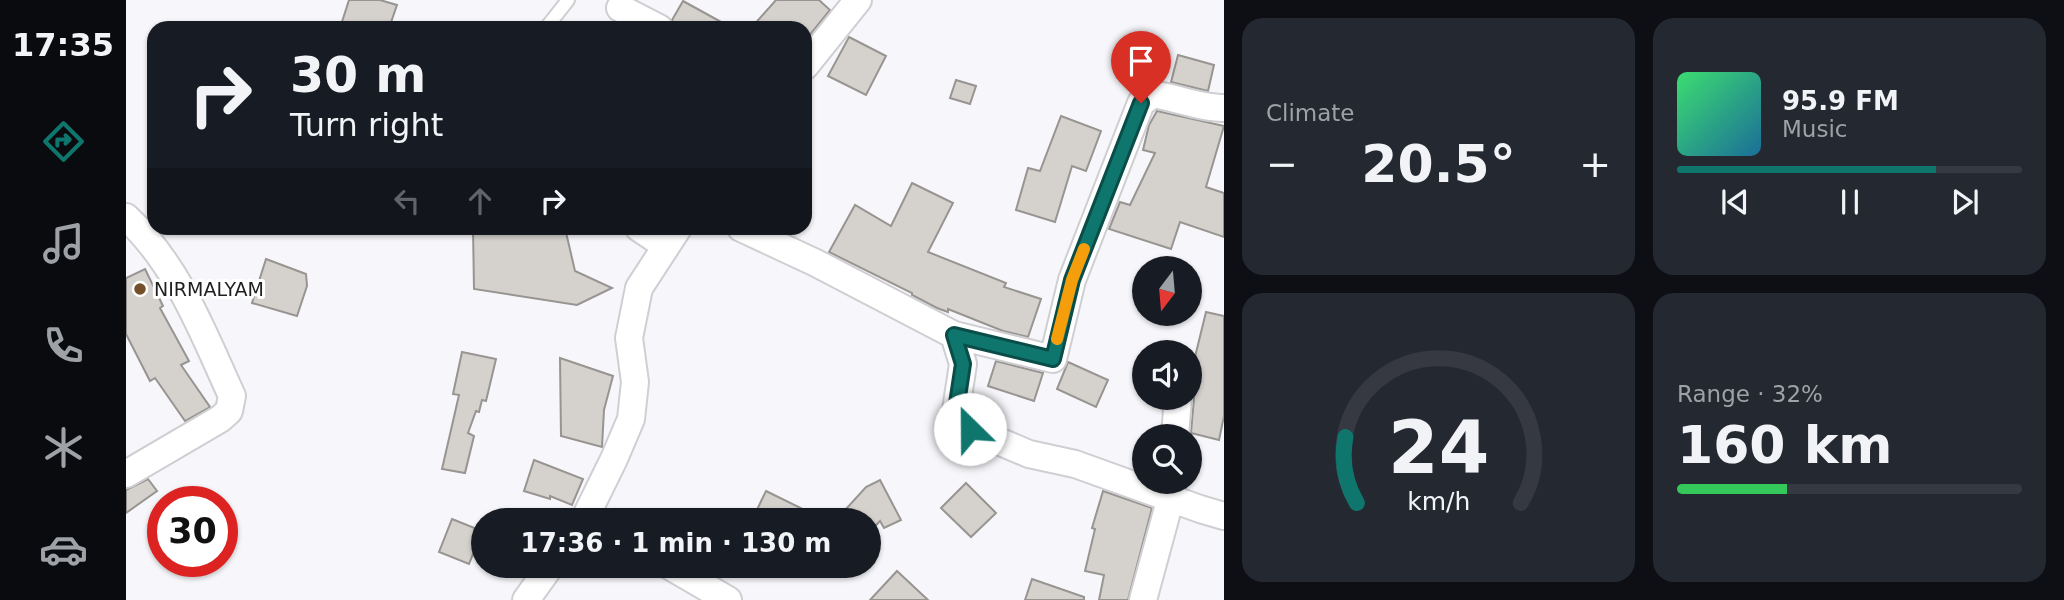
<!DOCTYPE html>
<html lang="en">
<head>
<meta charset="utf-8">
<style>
	:root { --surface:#171b24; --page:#242831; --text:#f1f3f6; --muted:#9ea1a6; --line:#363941; --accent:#0f766e }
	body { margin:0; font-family:"DejaVu Sans",sans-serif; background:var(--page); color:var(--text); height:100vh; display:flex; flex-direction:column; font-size:26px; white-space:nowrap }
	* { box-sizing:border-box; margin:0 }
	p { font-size:23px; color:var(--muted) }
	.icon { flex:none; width:38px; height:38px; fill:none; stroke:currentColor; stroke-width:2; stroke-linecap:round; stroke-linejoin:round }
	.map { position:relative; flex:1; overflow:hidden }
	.side { display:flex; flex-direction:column; gap:18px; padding:18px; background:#0d0f14; width:840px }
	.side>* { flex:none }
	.banner { position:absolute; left:21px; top:21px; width:665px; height:214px; border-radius:21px; box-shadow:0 2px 5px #0004; background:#171b24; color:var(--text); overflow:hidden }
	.needle { width:46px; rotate:196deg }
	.fabs { position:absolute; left:1006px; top:256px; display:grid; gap:14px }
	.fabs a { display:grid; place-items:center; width:70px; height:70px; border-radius:50%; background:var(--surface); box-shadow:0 2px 5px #0004; font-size:35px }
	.speed { position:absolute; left:21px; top:486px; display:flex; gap:14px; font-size:35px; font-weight:700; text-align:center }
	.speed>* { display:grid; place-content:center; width:91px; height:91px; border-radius:50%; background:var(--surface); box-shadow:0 2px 5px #0004; line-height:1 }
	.speed .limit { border:10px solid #d22; background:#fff; color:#111 }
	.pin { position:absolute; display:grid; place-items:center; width:60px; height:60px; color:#fff; margin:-72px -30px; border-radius:50% 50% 50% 0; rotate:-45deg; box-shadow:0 0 7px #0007 }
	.pin .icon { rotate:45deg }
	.me { position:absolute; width:77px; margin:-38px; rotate:337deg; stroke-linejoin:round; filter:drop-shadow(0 0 5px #0008) }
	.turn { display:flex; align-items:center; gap:24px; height:147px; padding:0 28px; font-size:32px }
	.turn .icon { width:91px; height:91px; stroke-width:2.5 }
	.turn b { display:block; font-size:49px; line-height:60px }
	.lanes { display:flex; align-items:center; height:66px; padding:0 28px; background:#0003; justify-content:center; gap:35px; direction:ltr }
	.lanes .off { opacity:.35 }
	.big { font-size:52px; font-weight:800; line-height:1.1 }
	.side .widget { flex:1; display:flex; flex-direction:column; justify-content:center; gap:10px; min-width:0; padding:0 24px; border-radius:21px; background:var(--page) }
	.side .dial { align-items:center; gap:0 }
	.dial svg { height:182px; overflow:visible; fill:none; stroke:var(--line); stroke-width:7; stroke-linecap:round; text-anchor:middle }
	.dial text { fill:var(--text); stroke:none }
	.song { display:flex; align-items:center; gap:21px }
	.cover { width:84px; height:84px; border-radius:10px; background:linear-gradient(135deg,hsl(140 70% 55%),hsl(200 70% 35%)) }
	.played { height:7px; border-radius:4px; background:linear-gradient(90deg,var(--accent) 75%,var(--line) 75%) }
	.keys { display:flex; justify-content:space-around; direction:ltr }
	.heat { display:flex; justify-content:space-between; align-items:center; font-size:38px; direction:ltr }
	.charge { height:10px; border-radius:5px; background:linear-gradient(90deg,#34c759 32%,var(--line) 0) }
	.side .tiles { flex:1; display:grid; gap:18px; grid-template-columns:repeat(2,1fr) }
	.trip { position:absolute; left:345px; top:508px; width:410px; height:70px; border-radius:35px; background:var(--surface); box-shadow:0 2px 5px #0004; font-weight:800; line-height:70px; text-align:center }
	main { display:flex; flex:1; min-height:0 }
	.tabs { display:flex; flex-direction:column; width:126px; justify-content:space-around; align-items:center; background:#090b0e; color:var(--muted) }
	.tabs .icon { width:49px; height:49px }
	.tabs .active { color:var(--accent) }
	.tabs b { font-size:32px; color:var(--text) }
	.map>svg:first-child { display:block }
	.building { fill:#d5d2ce; stroke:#979491; stroke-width:2 }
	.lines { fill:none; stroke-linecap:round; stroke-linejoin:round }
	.lane-casing { stroke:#cfcfd3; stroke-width:16 }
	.street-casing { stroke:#cfcfd3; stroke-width:30 }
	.lane { stroke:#fff; stroke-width:12 }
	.street { stroke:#fff; stroke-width:26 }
	.route-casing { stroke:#0a4d48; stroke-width:18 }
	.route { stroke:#0f766e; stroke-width:12 }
	.slow { stroke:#f59e0b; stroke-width:12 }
	.poi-dot { fill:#74502a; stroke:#fff; stroke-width:2.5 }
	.labels { text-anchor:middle; stroke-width:6; stroke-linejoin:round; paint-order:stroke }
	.poi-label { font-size:19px; fill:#1f1f20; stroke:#fff; text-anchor:start }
</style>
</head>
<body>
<main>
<nav class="tabs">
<b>17:35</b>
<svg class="icon active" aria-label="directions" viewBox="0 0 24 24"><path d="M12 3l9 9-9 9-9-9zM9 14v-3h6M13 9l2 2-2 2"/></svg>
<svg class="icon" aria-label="music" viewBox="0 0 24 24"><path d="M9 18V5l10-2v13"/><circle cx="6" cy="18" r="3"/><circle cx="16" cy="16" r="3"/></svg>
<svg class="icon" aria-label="phone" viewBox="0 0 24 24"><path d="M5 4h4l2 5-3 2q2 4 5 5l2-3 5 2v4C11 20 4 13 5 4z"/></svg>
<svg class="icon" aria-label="climate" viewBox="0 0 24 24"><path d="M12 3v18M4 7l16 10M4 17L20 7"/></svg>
<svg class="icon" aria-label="car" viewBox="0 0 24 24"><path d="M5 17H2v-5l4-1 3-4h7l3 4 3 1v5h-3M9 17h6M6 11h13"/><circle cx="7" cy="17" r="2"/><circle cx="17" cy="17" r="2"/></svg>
</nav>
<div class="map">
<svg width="1098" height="600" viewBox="0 0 1098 600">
	<rect width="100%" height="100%" fill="#f7f7fb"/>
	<g class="building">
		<polygon points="223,0 254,0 271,5 263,28 214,28"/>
		<polygon points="650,0 693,0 704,10 683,36 679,32 679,28 625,28"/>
		<polygon points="557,1 606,28 549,28 546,20"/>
		<polygon points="723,37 760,56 740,95 702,76"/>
		<polygon points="1052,55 1088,65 1082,91 1045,82"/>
		<polygon points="830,80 850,86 844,104 824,98"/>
		<polygon points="1031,111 1098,126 1080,187 1098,193 1098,237 1054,222 1045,249 983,229 994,202 1004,205 1029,153 1017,150 1023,125"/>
		<polygon points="935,116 975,131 960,171 946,166 929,222 890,210 902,168 914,171"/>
		<polygon points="786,183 827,203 802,252 880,283 878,287 915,299 902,337 877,331 822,309 822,312 811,308 786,295 786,293 703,252 729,205 765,226"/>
		<polygon points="347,228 439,228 449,271 486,288 451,305 348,289"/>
		<polygon points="140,259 180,274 181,286 171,316 126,303"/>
		<polygon points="19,269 37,306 34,308 63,361 55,365 84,407 59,421 29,378 24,381 0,334 0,278"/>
		<polygon points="1080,312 1098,316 1098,416 1093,440 1065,433 1068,398 1066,390 1071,366 1067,365"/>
		<polygon points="336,352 370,359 360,401 356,400 353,412 350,411 342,433 348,436 339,473 316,469 333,395 327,394"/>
		<polygon points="434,358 487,376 478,410 476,447 435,436"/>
		<polygon points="870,361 917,373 908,401 862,386"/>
		<polygon points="942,362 982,380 970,407 931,389"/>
		<polygon points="408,460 457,479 446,505 424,496 424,499 398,491"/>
		<polygon points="22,479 31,491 0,513 0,490"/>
		<polygon points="754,480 775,520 758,528 754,521 742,534 742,520 710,520 740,487"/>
		<polygon points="840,483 870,513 845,537 815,508"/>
		<polygon points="640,491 699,520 626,520"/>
		<polygon points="977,491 1026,508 1002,600 973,600 978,575 959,571 969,529 966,528"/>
		<polygon points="326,519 356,531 343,564 313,552"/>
		<polygon points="771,571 802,600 744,600"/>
		<polygon points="906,579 958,597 958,600 899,600"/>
	</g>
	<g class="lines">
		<g class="lane-casing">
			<polyline id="lane" points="420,28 442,0"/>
		</g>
		<g class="street-casing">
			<g id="street">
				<polyline points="494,8 533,28"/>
				<polyline points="679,66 732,0"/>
				<path d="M0,217C52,265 77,333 106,396L103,411L94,419L0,474"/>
				<polyline points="513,228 540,246"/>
				<polyline points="615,228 690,263 828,335 837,364 830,410 844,429 903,454 949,464 1074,509 1098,516"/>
				<path d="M828,335L927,359L946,280L1015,103L1027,94C1051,98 1074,108 1098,108"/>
				<polyline points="1049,436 1052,397"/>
				<polyline points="458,520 488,459 505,419 509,382 503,338 513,288 552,228"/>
				<polyline points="542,565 602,600"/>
				<polyline points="400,600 425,565"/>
				<polyline points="1017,600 1045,497 1046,481"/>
			</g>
		</g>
		<use href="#lane" class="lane"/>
		<use href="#street" class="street"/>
	</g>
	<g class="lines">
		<g class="route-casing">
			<polyline id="route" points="844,429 830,410 837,364 828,335 927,359 946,280 1015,103"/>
		</g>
		<use href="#route" class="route"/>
		<polyline class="slow" points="931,339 946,280 958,249"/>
	</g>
	<circle class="poi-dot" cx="14" cy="289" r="7"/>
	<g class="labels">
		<g class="poi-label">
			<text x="28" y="296">NIRMALYAM</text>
		</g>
	</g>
</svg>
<div class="fabs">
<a><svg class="needle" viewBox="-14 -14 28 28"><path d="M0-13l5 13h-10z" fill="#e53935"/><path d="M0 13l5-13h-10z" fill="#9ea1a6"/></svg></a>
<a><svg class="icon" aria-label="sound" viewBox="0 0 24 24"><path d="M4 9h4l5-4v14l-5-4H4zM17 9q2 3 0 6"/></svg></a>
<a><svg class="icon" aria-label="search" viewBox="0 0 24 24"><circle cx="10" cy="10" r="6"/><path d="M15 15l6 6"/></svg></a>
</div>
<div class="speed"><div class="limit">30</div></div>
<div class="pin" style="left:1015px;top:103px;background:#d93025"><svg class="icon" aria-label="arrive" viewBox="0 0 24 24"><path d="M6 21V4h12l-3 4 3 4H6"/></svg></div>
<svg class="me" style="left:844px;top:429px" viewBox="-20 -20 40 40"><circle r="19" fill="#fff"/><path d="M0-13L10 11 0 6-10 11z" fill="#0f766e"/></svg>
<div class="trip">17:36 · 1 min · 130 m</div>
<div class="banner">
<div class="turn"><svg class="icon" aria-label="right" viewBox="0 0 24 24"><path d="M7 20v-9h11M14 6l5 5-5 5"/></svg><div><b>30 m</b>Turn right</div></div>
<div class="lanes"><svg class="icon off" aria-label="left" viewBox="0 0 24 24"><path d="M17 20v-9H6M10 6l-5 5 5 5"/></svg><svg class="icon off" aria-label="ahead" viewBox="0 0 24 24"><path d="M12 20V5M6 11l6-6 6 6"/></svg><svg class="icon" aria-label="right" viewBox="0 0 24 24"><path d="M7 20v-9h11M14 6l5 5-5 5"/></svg></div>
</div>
</div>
<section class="side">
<div class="tiles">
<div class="widget"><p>Climate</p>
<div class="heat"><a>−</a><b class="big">20.5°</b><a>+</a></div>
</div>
<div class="widget">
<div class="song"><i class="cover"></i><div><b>95.9 FM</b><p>Music</p></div></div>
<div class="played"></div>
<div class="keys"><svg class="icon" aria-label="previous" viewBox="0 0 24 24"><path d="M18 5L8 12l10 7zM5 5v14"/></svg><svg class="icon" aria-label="pause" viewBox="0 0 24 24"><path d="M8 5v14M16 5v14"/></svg><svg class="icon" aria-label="next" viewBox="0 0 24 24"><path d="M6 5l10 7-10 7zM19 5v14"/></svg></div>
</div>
<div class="widget dial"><svg viewBox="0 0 100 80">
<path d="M14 69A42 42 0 1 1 86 69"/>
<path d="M14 69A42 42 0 0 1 9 40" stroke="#0f766e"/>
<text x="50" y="56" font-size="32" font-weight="700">24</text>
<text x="50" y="72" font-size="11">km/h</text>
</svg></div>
<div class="widget"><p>Range · 32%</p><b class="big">160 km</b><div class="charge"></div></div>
</div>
</section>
</main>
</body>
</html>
